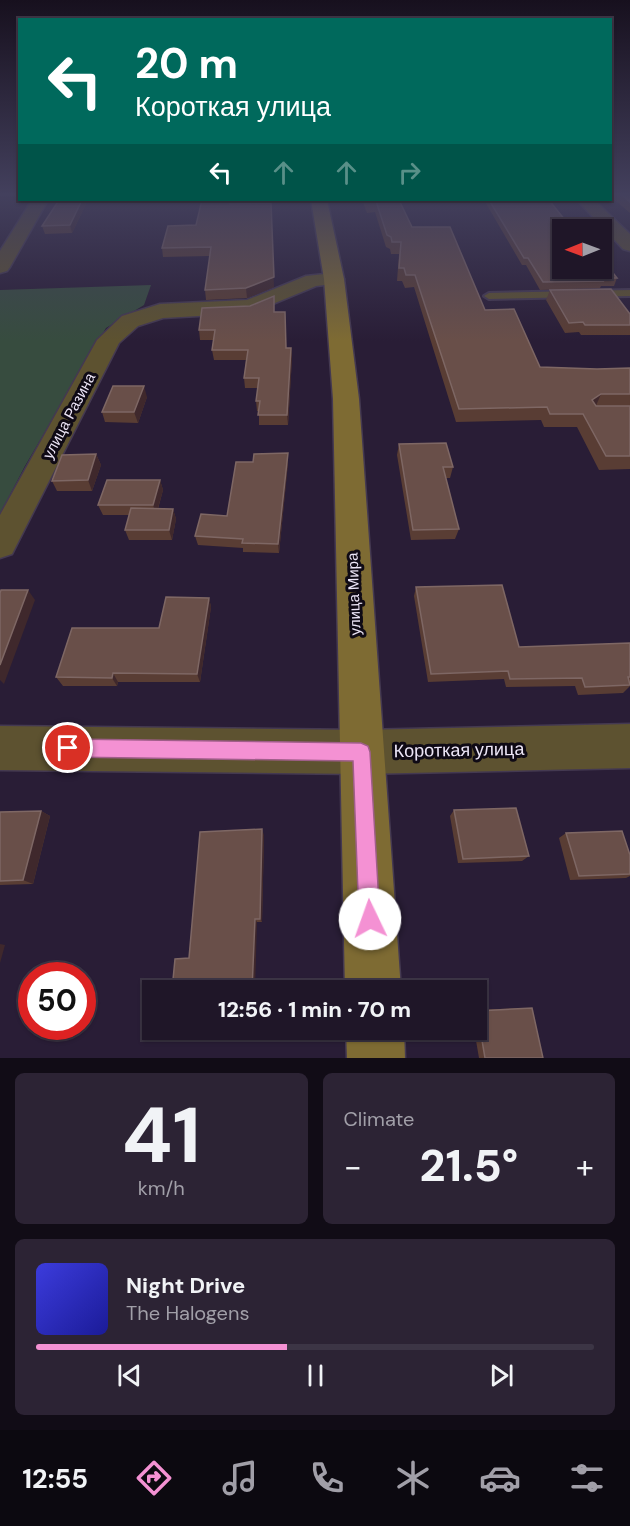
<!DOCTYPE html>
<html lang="en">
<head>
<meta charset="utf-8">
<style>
	:root { --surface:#1f1628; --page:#2c2334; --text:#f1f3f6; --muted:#a19fa8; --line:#3c3545; --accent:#f491d3 }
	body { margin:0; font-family:"DM Sans",sans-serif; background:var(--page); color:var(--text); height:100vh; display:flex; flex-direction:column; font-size:22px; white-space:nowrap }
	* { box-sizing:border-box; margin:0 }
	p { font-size:20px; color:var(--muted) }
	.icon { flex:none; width:33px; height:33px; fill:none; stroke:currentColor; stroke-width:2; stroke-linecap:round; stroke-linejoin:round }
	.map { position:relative; height:1058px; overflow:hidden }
	.drawer { display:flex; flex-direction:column; gap:15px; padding:15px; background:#110c16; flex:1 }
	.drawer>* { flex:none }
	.top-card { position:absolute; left:18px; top:18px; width:594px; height:183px; border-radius:0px; box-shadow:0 2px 4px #0004,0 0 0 2px var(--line); background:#00695c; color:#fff; overflow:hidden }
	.needle { width:39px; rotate:269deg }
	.buttons { position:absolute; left:552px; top:219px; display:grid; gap:12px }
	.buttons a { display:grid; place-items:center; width:60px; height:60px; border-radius:0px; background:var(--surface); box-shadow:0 2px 4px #0004,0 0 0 2px var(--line); font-size:30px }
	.speed { position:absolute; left:18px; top:962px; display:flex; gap:12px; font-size:30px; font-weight:700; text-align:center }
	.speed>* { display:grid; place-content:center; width:78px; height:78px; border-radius:50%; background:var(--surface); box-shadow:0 2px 4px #0004,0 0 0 2px var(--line); line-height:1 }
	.speed .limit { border:9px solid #d22; background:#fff; color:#111 }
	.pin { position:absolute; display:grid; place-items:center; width:51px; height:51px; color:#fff; margin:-26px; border:3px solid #fff; border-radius:50%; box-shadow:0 2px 6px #0007 }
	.me { position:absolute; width:66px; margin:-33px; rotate:357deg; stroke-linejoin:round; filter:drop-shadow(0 0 4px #0008) }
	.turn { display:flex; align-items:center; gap:21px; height:126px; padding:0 18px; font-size:27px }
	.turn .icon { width:78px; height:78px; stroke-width:2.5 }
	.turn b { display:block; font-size:42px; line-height:51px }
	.lanes { display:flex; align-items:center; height:57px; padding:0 18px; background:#0003; justify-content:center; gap:30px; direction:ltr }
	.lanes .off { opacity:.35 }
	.big { font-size:45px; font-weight:800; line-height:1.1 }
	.drawer .card { flex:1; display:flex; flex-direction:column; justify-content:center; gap:9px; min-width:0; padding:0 21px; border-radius:9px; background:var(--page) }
	.drawer .dial { align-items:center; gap:0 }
	.dial b { font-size:78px; line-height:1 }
	.song { display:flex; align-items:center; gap:18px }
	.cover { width:72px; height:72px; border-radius:9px; background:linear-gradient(135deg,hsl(240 70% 55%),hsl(240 70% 35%)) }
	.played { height:6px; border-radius:3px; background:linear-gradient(90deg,var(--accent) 45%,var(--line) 45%) }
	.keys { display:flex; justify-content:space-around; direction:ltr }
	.heat { display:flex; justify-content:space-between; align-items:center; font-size:33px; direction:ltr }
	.drawer .tiles { flex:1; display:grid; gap:15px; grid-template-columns:1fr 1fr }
	.card:last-child { grid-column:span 2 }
	.trip { position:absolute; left:142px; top:980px; width:345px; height:60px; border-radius:0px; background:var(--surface); box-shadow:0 2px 4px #0004,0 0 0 2px var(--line); font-weight:800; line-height:60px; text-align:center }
	.tabs { display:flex; height:96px; justify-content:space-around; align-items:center; background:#0c0910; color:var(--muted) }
	.tabs .icon { width:42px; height:42px }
	.tabs .current { color:var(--accent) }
	.tabs b { font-size:27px; color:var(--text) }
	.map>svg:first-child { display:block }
	.green { fill:#374c3f }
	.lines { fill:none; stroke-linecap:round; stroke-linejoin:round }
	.service-casing { stroke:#443951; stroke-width:4 }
	.minor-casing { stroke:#443951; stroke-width:3 }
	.secondary-casing { stroke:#443951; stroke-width:3 }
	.service { fill:#5d5230; fill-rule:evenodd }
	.minor { fill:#5d5230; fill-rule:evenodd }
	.secondary { fill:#7e6b33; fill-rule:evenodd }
	.wall { fill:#593d34 }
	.shaded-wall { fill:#3f282c }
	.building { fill:#694f49; stroke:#7e6764; stroke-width:1.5 }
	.route { fill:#f491d3; stroke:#9f5e89; stroke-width:1.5 }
	.labels { text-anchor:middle; stroke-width:6; stroke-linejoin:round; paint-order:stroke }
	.street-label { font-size:15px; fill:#ede6f7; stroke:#0f0a15 }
	.near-street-label { font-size:18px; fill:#ede6f7; stroke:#0f0a15 }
</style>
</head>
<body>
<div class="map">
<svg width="630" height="1058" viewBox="0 0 630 1058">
	<rect width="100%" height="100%" fill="#291d36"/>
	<polygon class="green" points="151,285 144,305 106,328 25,466 0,514 0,290"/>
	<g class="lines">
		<g class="service-casing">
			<polygon id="service" points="630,290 630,296 489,299 484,296 489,293"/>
		</g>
		<g class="minor-casing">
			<g id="minor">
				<polygon points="32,200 48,200 10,267 7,271 0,273 0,251"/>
				<polygon points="577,200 594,200 630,234 630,251 623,249"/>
				<polygon points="334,273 341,275 344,279 341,283 316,286 251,313 163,318 138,326 119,343 12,554 0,558 0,515 97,340 122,316 160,304 247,300 306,276"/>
				<polygon points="630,724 630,768 361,774 0,770 0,726 361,730"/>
			</g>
		</g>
		<g class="secondary-casing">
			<g id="secondary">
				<polygon points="311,200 327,200 344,279 359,399 401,990 345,990 333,399 324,279"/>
				<polygon points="346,1029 404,1029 405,1058 347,1058"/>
			</g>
		</g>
		<use href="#service" class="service"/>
		<use href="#minor" class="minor"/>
		<use href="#secondary" class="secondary"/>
	</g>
	<g class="wall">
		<polygon points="610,193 630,193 630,213 610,196"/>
		<polygon points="59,200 84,200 86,204 72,233 45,234 42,226"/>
		<polygon points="202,200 232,200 232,204 274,287 247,298 206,300 205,290 210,256 163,257 162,248 196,225"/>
		<polygon points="362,200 399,200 412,227 485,310 540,367 597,369 630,368 630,469 599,470 577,427 544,427 541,420 456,422 414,287 405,288 402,281 397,281 399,254 391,254 390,249 386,247 375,212 367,213"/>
		<polygon points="484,200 549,200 562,230 617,278 614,286 601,286 600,288 540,290 526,265 522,265"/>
		<polygon points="550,290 630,314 630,335 581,335 579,332 565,333 546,300"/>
		<polygon points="274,312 286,348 291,348 292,358 288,425 259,425 259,411 257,411 256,401 258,388 245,388 244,378 246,360 214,360 212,350 214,340 200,340 199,330"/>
		<polygon points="147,397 138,423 105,422 102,412"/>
		<polygon points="399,444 453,467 450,478 446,478 459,529 455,539 411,540 397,455"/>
		<polygon points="288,453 288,463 279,553 243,552 243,548 198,545 195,536 227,516 253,462"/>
		<polygon points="96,454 101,465 92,491 57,491 52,481"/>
		<polygon points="160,480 163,490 158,509 173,509 176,519 172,540 129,540 125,530 129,515 103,515 98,505"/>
		<polygon points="416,587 519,647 630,643 630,686 623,693 578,695 575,686 506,687 504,679 428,682 414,596"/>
		<polygon points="209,598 211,607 200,682 118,682 117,686 63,686 56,677 159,628"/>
		<polygon points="454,810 529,856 522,861 458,863 450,816"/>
		<polygon points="41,811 50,816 33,884 0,885 0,812"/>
		<polygon points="566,833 630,855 630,876 626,878 570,880 559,838"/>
		<polygon points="264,835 262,922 257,922 189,958"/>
		<polygon points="524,1008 532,1008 543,1058 479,1058 474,1029 477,1029 477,1010"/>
	</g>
	<g class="shaded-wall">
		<polygon points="82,200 84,200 86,204 72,233 70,225"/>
		<polygon points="271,203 274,287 247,298 246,288"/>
		<polygon points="291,348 292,358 288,425 287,415"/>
		<polygon points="144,386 147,397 138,423 134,412"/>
		<polygon points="601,394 595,408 592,400"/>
		<polygon points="288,453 288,463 279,553 278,544"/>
		<polygon points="96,454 101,465 92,491 88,480"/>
		<polygon points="160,480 163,490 156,515 153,505"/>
		<polygon points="173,509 176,519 172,540 169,530"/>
		<polygon points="28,590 35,600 4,684 0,680 0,665"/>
		<polygon points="209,598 211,607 200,682 197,674"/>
		<polygon points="113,673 118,682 117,686 112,678"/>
		<polygon points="41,811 50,816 33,884 23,880"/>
		<polygon points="262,829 264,835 262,922 260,919"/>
		<polygon points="255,919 257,922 255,990 252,990"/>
		<polygon points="0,944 5,945 0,963"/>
	</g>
	<g class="building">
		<polygon points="620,193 630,193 630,202"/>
		<polygon points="59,200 82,200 70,225 42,226"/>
		<polygon points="202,200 230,200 230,204 271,203 274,277 246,288 205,290 211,247 162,248 168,226 196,225"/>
		<polygon points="367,200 399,200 412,227 450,227 485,310 514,309 540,367 597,369 630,368 630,394 601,394 592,400 596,406 630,406 630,456 606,456 583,414 550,414 547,407 459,409 415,275 406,275 404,268 399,268 401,242 392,242 391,237 387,235 376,201 367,201"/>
		<polygon points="489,200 549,200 573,230 562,230 562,268 602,268 602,259 617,278 601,278 603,281 543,282 528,258 524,258"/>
		<polygon points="611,289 630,314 630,325 585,325 583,322 569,323 550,290"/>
		<polygon points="274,296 274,312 285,312 286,348 291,348 287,415 258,415 260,401 256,401 259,378 244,378 248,350 212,350 215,330 199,330 202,308 250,306"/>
		<polygon points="113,386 144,386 134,412 102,412"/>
		<polygon points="446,443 453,467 443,467 459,529 413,530 399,444"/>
		<polygon points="288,453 278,544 242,543 243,539 195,536 201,514 227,516 236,462 253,462 254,454"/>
		<polygon points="96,454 88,480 52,481 62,455"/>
		<polygon points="107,480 160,480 153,505 98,505"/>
		<polygon points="131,508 173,509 169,530 125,530"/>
		<polygon points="502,585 519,647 630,643 630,677 628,677 630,685 585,687 582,678 510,679 508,671 431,674 416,587"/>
		<polygon points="1,590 28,590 0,665 0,593"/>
		<polygon points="166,597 209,598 197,674 113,673 112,678 56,677 72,628 159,628"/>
		<polygon points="516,808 529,856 463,859 454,810"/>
		<polygon points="41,811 23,880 0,881 0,812"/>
		<polygon points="262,829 260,919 255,919 252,990 172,990 175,959 189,958 200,832"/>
		<polygon points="622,831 630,855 630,874 579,876 566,833"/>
		<polygon points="532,1008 543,1058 485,1058 477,1011"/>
		<polygon points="168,1029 251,1029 167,1033"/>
	</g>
	<linearGradient id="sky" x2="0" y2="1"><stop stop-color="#17101e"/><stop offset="0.57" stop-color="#43405d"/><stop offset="1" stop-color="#43405d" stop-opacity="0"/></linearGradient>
	<rect width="630" height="341" fill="url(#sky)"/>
	<polygon class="route" points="68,739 361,743 368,746 370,752 380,919 377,926 370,929 362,926 359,919 353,761 68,757 61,755 59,748 61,742"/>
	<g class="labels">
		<g class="street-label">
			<text transform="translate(69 416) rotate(-62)" y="5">улица Разина</text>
			<text transform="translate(354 594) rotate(-92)" y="5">улица Мира</text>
		</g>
		<g class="near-street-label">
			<text transform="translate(459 750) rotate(-1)" y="6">Короткая улица</text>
		</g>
	</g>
</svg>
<div class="buttons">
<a><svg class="needle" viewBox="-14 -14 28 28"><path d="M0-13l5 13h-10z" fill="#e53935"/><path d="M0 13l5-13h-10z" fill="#a19fa8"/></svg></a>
</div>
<div class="speed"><div class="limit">50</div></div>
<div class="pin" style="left:68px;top:748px;background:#d93025"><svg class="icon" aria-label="arrive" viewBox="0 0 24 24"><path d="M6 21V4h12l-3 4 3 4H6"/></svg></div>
<svg class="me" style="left:370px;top:919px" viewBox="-20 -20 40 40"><circle r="19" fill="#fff"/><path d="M0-13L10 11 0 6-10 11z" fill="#f491d3"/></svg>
<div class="trip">12:56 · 1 min · 70 m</div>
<div class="top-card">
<div class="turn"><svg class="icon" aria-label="left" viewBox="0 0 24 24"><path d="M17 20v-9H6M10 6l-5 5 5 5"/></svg><div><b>20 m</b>Короткая улица</div></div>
<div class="lanes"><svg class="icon" aria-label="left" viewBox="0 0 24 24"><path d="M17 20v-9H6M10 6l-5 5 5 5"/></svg><svg class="icon off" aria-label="ahead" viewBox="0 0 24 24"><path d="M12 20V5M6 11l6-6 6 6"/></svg><svg class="icon off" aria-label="ahead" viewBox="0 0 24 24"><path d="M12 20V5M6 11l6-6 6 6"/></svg><svg class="icon off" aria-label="right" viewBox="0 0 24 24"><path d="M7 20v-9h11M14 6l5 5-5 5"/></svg></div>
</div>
</div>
<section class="drawer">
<div class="tiles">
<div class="card dial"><b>41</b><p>km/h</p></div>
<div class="card"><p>Climate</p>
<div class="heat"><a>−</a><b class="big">21.5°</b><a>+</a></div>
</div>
<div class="card">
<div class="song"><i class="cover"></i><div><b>Night Drive</b><p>The Halogens</p></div></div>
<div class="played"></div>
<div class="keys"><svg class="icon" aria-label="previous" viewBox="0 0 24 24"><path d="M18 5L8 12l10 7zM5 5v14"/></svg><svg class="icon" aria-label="pause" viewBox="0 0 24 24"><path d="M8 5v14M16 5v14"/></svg><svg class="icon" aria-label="next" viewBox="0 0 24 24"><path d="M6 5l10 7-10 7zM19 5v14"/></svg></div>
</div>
</div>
</section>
<nav class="tabs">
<b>12:55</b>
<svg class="icon current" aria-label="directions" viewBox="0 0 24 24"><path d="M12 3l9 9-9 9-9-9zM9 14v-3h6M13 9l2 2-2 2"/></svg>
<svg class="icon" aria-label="music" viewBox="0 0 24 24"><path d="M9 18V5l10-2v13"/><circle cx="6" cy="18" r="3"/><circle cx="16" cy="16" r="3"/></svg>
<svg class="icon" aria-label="phone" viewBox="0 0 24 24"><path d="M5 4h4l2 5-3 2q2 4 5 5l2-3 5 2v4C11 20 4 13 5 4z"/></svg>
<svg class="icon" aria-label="climate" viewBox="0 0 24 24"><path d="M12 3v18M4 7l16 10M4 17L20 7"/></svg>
<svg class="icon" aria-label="car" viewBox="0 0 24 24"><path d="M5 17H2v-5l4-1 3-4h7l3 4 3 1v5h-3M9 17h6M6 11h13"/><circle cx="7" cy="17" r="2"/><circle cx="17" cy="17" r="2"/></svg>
<svg class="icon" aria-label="filters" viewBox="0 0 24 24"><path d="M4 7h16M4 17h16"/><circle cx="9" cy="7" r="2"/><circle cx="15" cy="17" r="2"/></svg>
</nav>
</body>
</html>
